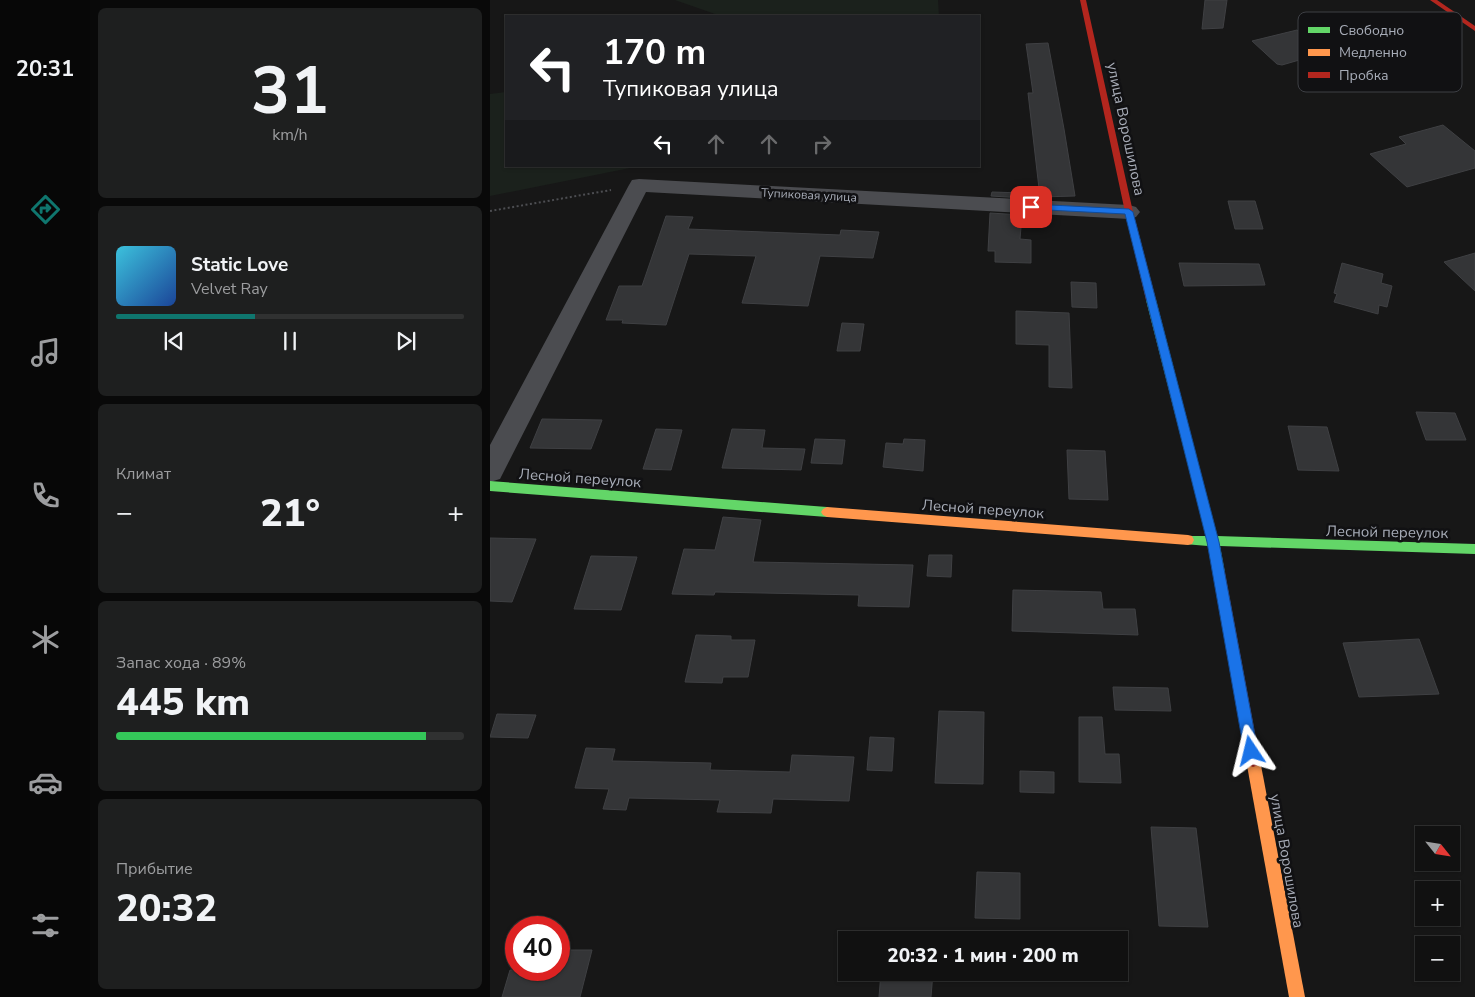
<!DOCTYPE html>
<html lang="ru">
<head>
<meta charset="utf-8">
<style>
	:root { --surface:#111; --page:#1e1f1f; --text:#f1f3f6; --muted:#9c9d9f; --line:#303131; --accent:#0f766e }
	body { margin:0; font-family:"Nunito Sans",sans-serif; background:var(--page); color:var(--text); height:100vh; display:flex; flex-direction:column; font-size:19px; white-space:nowrap }
	* { box-sizing:border-box; margin:0 }
	p { font-size:16px; color:var(--muted) }
	.icon { flex:none; width:28px; height:28px; fill:none; stroke:currentColor; stroke-width:2; stroke-linecap:round; stroke-linejoin:round }
	.map { position:relative; flex:1; overflow:hidden }
	.panel { display:flex; flex-direction:column; gap:8px; padding:8px; background:#090909; width:400px }
	.panel>* { flex:none }
	.guide { position:absolute; left:15px; top:15px; width:475px; height:152px; border-radius:0px; box-shadow:0 1px 4px #0004,0 0 0 1px var(--line); background:#202124; color:#fff; overflow:hidden }
	.needle { width:32px; rotate:120deg }
	.tools { position:absolute; left:925px; top:826px; display:grid; gap:10px }
	.tools a { display:grid; place-items:center; width:45px; height:45px; border-radius:0px; background:var(--surface); box-shadow:0 1px 4px #0004,0 0 0 1px var(--line); font-size:25px }
	.speed { position:absolute; left:15px; top:916px; display:flex; gap:10px; font-size:25px; font-weight:700; text-align:center }
	.speed>* { display:grid; place-content:center; width:65px; height:65px; border-radius:50%; background:var(--surface); box-shadow:0 1px 4px #0004,0 0 0 1px var(--line); line-height:1 }
	.speed .limit { border:8px solid #d22; background:#fff; color:#111 }
	.pin { position:absolute; display:grid; place-items:center; width:42px; height:42px; color:#fff; margin:-21px; border-radius:10px; box-shadow:0 2px 8px #0006 }
	.me { position:absolute; width:55px; margin:-28px; rotate:350deg; stroke-linejoin:round; filter:drop-shadow(0 0 4px #0008) }
	.turn { display:flex; align-items:center; gap:18px; height:105px; padding:0 15px; font-size:22px }
	.turn .icon { width:65px; height:65px; stroke-width:2.5 }
	.turn b { display:block; font-size:35px; line-height:42px }
	.lanes { display:flex; align-items:center; height:48px; padding:0 15px; background:#0003; justify-content:center; gap:25px; direction:ltr }
	.lanes .off { opacity:.35 }
	.big { font-size:38px; font-weight:800; line-height:1.1 }
	.panel .tile { flex:1; display:flex; flex-direction:column; justify-content:center; gap:8px; min-width:0; padding:0 18px; border-radius:8px; background:var(--page) }
	.panel .dial { align-items:center; gap:0 }
	.dial b { font-size:65px; line-height:1 }
	.song { display:flex; align-items:center; gap:15px }
	.cover { width:60px; height:60px; border-radius:8px; background:linear-gradient(135deg,hsl(190 70% 55%),hsl(220 70% 35%)) }
	.played { height:5px; border-radius:2px; background:linear-gradient(90deg,var(--accent) 40%,var(--line) 40%) }
	.keys { display:flex; justify-content:space-around; direction:ltr }
	.heat { display:flex; justify-content:space-between; align-items:center; font-size:28px; direction:ltr }
	.charge { height:8px; border-radius:4px; background:linear-gradient(90deg,#34c759 89%,var(--line) 0) }
	.trip { position:absolute; left:348px; top:931px; width:290px; height:50px; border-radius:0px; background:var(--surface); box-shadow:0 1px 4px #0004,0 0 0 1px var(--line); font-weight:800; line-height:50px; text-align:center }
	main { display:flex; flex:1; min-height:0 }
	.dock { display:flex; flex-direction:column; width:90px; justify-content:space-around; align-items:center; background:#070707; color:var(--muted) }
	.dock .icon { width:35px; height:35px }
	.dock .selected { color:var(--accent) }
	.dock b { font-size:22px; color:var(--text) }
	.map>svg:first-child { display:block }
	.green { fill:#1b211c }
	.building { fill:#343537; stroke:#3f4043 }
	.lines { fill:none; stroke-linecap:round; stroke-linejoin:round }
	.path { stroke:#4d4e52; stroke-width:2; stroke-dasharray:2 2.5; stroke-linecap:butt }
	.street { fill:#4b4c50; fill-rule:evenodd }
	.fast { fill:#63d668; fill-rule:evenodd }
	.slow { fill:#ff974d; fill-rule:evenodd }
	.jam { fill:#b3261e; fill-rule:evenodd }
	.route { fill:#1a73e8; stroke:#114b97 }
	.labels { text-anchor:middle; stroke-width:5; stroke-linejoin:round; paint-order:stroke }
	.far-street-label { font-size:12px; fill:#a8adb8; stroke:#111113 }
	.street-label { font-size:15px; fill:#a8adb8; stroke:#111113 }
	.key { fill:#111113; stroke:#3e4045; stroke-width:1 }
	.key-label { font-size:14px; fill:#a8adb8 }
</style>
</head>
<body>
<main>
<nav class="dock">
<b>20:31</b>
<svg class="icon selected" aria-label="directions" viewBox="0 0 24 24"><path d="M12 3l9 9-9 9-9-9zM9 14v-3h6M13 9l2 2-2 2"/></svg>
<svg class="icon" aria-label="music" viewBox="0 0 24 24"><path d="M9 18V5l10-2v13"/><circle cx="6" cy="18" r="3"/><circle cx="16" cy="16" r="3"/></svg>
<svg class="icon" aria-label="phone" viewBox="0 0 24 24"><path d="M5 4h4l2 5-3 2q2 4 5 5l2-3 5 2v4C11 20 4 13 5 4z"/></svg>
<svg class="icon" aria-label="climate" viewBox="0 0 24 24"><path d="M12 3v18M4 7l16 10M4 17L20 7"/></svg>
<svg class="icon" aria-label="car" viewBox="0 0 24 24"><path d="M5 17H2v-5l4-1 3-4h7l3 4 3 1v5h-3M9 17h6M6 11h13"/><circle cx="7" cy="17" r="2"/><circle cx="17" cy="17" r="2"/></svg>
<svg class="icon" aria-label="filters" viewBox="0 0 24 24"><path d="M4 7h16M4 17h16"/><circle cx="9" cy="7" r="2"/><circle cx="15" cy="17" r="2"/></svg>
</nav>
<section class="panel">
<div class="tile dial"><b>31</b><p>km/h</p></div>
<div class="tile">
<div class="song"><i class="cover"></i><div><b>Static Love</b><p>Velvet Ray</p></div></div>
<div class="played"></div>
<div class="keys"><svg class="icon" aria-label="previous" viewBox="0 0 24 24"><path d="M18 5L8 12l10 7zM5 5v14"/></svg><svg class="icon" aria-label="pause" viewBox="0 0 24 24"><path d="M8 5v14M16 5v14"/></svg><svg class="icon" aria-label="next" viewBox="0 0 24 24"><path d="M6 5l10 7-10 7zM19 5v14"/></svg></div>
</div>
<div class="tile"><p>Климат</p>
<div class="heat"><a>−</a><b class="big">21°</b><a>+</a></div>
</div>
<div class="tile"><p>Запас хода · 89%</p><b class="big">445 km</b><div class="charge"></div></div>
<div class="tile"><p>Прибытие</p><b class="big">20:32</b></div>
</section>
<div class="map">
<svg width="985" height="997" viewBox="0 0 985 997">
	<rect width="100%" height="100%" fill="#171717"/>
	<g class="green">
		<polygon points="185,0 448,0 449,16 231,16"/>
		<polygon points="16,92 16,166 150,166 0,196 0,94"/>
	</g>
	<g class="building">
		<polygon points="715,0 737,0 733,28 712,29"/>
		<polygon points="807,30 827,47 823,48 830,54 792,65 787,64 762,41"/>
		<polygon points="558,43 574,129 585,196 550,197 538,93 543,93 536,44"/>
		<polygon points="953,125 985,151 985,168 917,187 880,154 916,144 909,137"/>
		<polygon points="502,192 533,193 533,198 501,196"/>
		<polygon points="738,201 765,201 773,229 745,229"/>
		<polygon points="500,213 532,215 530,239 541,240 541,263 505,262 505,251 498,251"/>
		<polygon points="176,216 203,217 198,229 350,235 351,230 389,232 383,258 330,256 318,306 252,303 266,256 199,254 176,325 132,323 133,320 116,320 129,286 152,286"/>
		<polygon points="985,253 985,291 954,262"/>
		<polygon points="689,263 769,264 775,285 694,286"/>
		<polygon points="852,263 893,274 891,283 902,286 897,307 889,305 888,314 844,302 847,294 844,293"/>
		<polygon points="581,282 606,283 607,308 582,307"/>
		<polygon points="526,311 579,313 582,388 559,387 559,345 526,344"/>
		<polygon points="352,323 374,324 370,351 347,351"/>
		<polygon points="926,412 965,413 976,440 936,440"/>
		<polygon points="52,419 112,420 101,449 40,448"/>
		<polygon points="798,426 837,427 849,471 808,470"/>
		<polygon points="166,429 192,430 181,470 153,469"/>
		<polygon points="242,429 275,430 272,448 315,449 311,470 232,468"/>
		<polygon points="325,439 355,440 352,464 321,463"/>
		<polygon points="414,439 435,440 433,471 393,467 396,443 413,444"/>
		<polygon points="577,450 615,451 618,500 579,499"/>
		<polygon points="233,517 271,520 263,562 423,565 419,607 368,606 369,595 225,592 224,595 182,594 194,549 225,550"/>
		<polygon points="0,538 46,539 22,602 0,601"/>
		<polygon points="439,555 462,555 461,577 437,576"/>
		<polygon points="101,556 147,557 131,610 84,609"/>
		<polygon points="523,590 611,592 613,609 645,609 648,635 522,631"/>
		<polygon points="206,635 241,636 241,640 265,640 258,677 233,677 232,683 195,682"/>
		<polygon points="929,639 949,694 869,697 853,643"/>
		<polygon points="623,687 678,688 681,711 625,710"/>
		<polygon points="449,711 494,712 493,784 445,783"/>
		<polygon points="7,714 46,715 38,738 0,737"/>
		<polygon points="589,717 612,717 615,754 629,754 631,783 589,782"/>
		<polygon points="380,737 404,738 402,771 377,770"/>
		<polygon points="96,748 125,749 122,761 221,763 220,770 300,772 302,755 364,757 359,801 283,799 281,813 227,812 230,800 139,798 136,810 113,809 119,789 85,788"/>
		<polygon points="530,771 564,772 564,793 530,792"/>
		<polygon points="661,827 706,828 718,927 669,926"/>
		<polygon points="487,872 530,873 530,919 485,918"/>
		<polygon points="69,950 102,950 90,997 12,997 20,970 69,970"/>
		<polygon points="391,972 443,972 441,997 389,997"/>
	</g>
	<g class="lines">
		<polyline class="path" points="0,211 121,190"/>
		<polygon class="street" points="149,179 639,205 646,207 650,212 646,217 639,219 156,192 10,479 0,482 0,445 139,185 142,180"/>
		<g class="fast">
			<polygon points="661,297 666,300 727,536 985,544 985,554 730,546 735,573 733,577 729,578 725,577 718,546 694,544 692,540 694,536 716,536 656,300"/>
			<polygon points="0,481 337,507 341,509 343,512 341,515 337,517 0,491"/>
		</g>
		<g class="slow">
			<polygon points="337,507 698,535 702,536 704,540 702,544 698,545 337,517 333,515 331,512 333,509"/>
			<polygon points="763,753 768,755 770,760 815,997 799,997 756,760 758,755"/>
		</g>
		<g class="jam">
			<polygon points="590,0 596,0 643,212 666,300 661,303 656,300 635,212"/>
			<polygon points="940,0 947,0 985,26 985,31"/>
			<polygon points="729,568 733,569 735,573 770,760 768,765 763,767 758,765 756,760 723,573 725,569"/>
		</g>
	</g>
	<polygon class="route" points="541,204 639,209 643,212 729,542 768,751 766,755 761,757 756,755 754,751 717,542 635,214 538,209 537,207"/>
	<g class="labels">
		<g class="far-street-label">
			<text transform="translate(319 195) rotate(3)" y="4">Тупиковая улица</text>
		</g>
		<g class="street-label">
			<text transform="translate(636 129) rotate(78)" y="5">улица Ворошилова</text>
			<text transform="translate(90 478) rotate(4)" y="5">Лесной переулок</text>
			<text transform="translate(493 509) rotate(4)" y="5">Лесной переулок</text>
			<text transform="translate(897 532) rotate(1)" y="5">Лесной переулок</text>
			<text transform="translate(797 861) rotate(80)" y="5">улица Ворошилова</text>
		</g>
	</g>
	<rect x="808" y="12" width="164" height="80" rx="8" class="key"/>
	<rect x="818" y="27" width="22" height="6" fill="#63d668"/>
	<rect x="818" y="49" width="22" height="7" fill="#ff974d"/>
	<rect x="818" y="72" width="22" height="6" fill="#b3261e"/>
	<g class="key-label">
		<text x="849" y="35">Свободно</text>
		<text x="849" y="57">Медленно</text>
		<text x="849" y="80">Пробка</text>
	</g>
</svg>
<div class="tools">
<a><svg class="needle" viewBox="-14 -14 28 28"><path d="M0-13l5 13h-10z" fill="#e53935"/><path d="M0 13l5-13h-10z" fill="#9c9d9f"/></svg></a>
<a>+</a>
<a>−</a>
</div>
<div class="speed"><div class="limit">40</div></div>
<div class="pin" style="left:541px;top:207px;background:#d93025"><svg class="icon" aria-label="arrive" viewBox="0 0 24 24"><path d="M6 21V4h12l-3 4 3 4H6"/></svg></div>
<svg class="me" style="left:761px;top:751px" viewBox="-20 -20 40 40"><path d="M0-17L14 15 0 8-14 15z" fill="#1a73e8" stroke="#fff" stroke-width="4"/></svg>
<div class="trip">20:32 · 1 мин · 200 m</div>
<div class="guide">
<div class="turn"><svg class="icon" aria-label="left" viewBox="0 0 24 24"><path d="M17 20v-9H6M10 6l-5 5 5 5"/></svg><div><b>170 m</b>Тупиковая улица</div></div>
<div class="lanes"><svg class="icon" aria-label="left" viewBox="0 0 24 24"><path d="M17 20v-9H6M10 6l-5 5 5 5"/></svg><svg class="icon off" aria-label="ahead" viewBox="0 0 24 24"><path d="M12 20V5M6 11l6-6 6 6"/></svg><svg class="icon off" aria-label="ahead" viewBox="0 0 24 24"><path d="M12 20V5M6 11l6-6 6 6"/></svg><svg class="icon off" aria-label="right" viewBox="0 0 24 24"><path d="M7 20v-9h11M14 6l5 5-5 5"/></svg></div>
</div>
</div>
</main>
</body>
</html>
